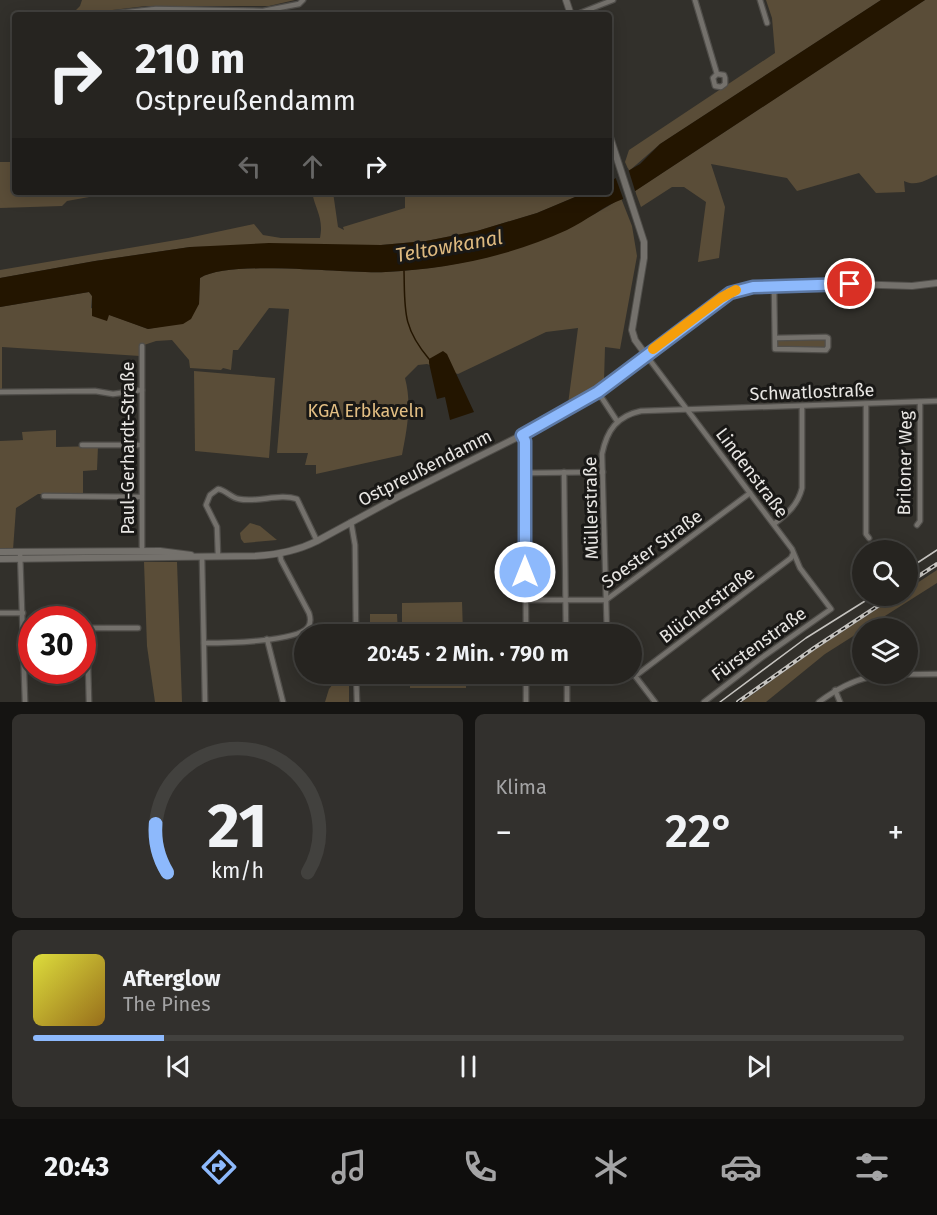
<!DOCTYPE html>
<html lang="de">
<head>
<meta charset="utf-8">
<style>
	:root { --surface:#262420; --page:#32302d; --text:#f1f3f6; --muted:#a4a4a5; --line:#42413e; --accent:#8db9fc }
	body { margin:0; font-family:"Fira Sans",sans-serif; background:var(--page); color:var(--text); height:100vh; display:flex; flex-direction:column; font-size:22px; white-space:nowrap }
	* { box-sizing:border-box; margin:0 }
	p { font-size:20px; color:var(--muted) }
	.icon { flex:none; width:33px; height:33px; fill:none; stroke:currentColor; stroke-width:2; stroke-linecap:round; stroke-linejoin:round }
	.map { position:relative; height:702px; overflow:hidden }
	.drawer { display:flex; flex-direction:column; gap:12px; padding:12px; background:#151412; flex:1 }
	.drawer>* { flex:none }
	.guide { position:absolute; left:12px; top:12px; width:600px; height:183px; border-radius:6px; box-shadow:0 3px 15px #0003,0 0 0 2px var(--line); background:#262420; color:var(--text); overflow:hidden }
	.buttons { position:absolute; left:852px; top:540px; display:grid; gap:12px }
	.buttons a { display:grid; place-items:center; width:66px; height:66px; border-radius:50%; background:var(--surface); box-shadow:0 3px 15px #0003,0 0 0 2px var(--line); font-size:30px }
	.speed { position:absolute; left:18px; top:606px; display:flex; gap:12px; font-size:30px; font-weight:700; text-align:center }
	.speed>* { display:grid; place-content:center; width:78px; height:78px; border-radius:50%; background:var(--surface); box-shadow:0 3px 15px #0003,0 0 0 2px var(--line); line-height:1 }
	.speed .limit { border:9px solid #d22; background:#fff; color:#111 }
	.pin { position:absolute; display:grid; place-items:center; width:51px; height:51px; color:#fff; margin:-26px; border:3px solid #fff; border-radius:50%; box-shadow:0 2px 6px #0007 }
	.me { position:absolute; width:66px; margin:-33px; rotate:0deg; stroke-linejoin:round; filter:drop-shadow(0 0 4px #0008) }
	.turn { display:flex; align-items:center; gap:21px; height:126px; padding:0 24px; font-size:27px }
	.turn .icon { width:78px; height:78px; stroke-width:2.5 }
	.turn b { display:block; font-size:42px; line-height:51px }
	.lanes { display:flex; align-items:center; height:57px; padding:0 24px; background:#0003; justify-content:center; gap:30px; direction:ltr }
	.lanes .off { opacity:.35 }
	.big { font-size:45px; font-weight:600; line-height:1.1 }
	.drawer .widget { flex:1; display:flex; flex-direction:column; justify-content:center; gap:9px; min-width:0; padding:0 21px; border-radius:9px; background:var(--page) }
	.drawer .dial { align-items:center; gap:0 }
	.dial svg { height:156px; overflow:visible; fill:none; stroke:var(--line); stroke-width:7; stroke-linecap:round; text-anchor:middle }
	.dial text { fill:var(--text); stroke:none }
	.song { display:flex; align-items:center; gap:18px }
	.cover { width:72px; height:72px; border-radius:9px; background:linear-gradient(135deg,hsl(60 70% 55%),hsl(40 70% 35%)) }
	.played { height:6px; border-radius:3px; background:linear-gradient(90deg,var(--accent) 15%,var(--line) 15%) }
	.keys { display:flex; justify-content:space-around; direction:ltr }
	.heat { display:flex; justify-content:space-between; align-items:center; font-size:33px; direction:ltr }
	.drawer .tiles { flex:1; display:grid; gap:12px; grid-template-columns:1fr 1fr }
	.widget:last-child { grid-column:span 2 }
	.trip { position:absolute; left:294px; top:624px; width:348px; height:60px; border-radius:30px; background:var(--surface); box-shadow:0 3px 15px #0003,0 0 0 2px var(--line); font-weight:600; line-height:60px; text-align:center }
	.dock { display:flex; height:96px; justify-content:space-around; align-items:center; background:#0f0e0d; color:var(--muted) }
	.dock .icon { width:42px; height:42px }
	.dock .current { color:var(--accent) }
	.dock b { font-size:27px; color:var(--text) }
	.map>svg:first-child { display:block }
	.green { fill:#5a4d38 }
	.water { fill:#231500 }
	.pier { fill:#32302b }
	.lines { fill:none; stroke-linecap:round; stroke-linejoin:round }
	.stream { stroke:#231500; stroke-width:1.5 }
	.street-casing { stroke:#504e4a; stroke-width:7 }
	.secondary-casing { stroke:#504e4a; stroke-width:8 }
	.street { stroke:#74716c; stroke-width:4.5 }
	.secondary { stroke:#74716c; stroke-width:6 }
	.tram { stroke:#c6c4c0; stroke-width:1.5 }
	.rail-casing { stroke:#c6c4c0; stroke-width:4 }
	.rail { stroke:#191816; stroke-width:1.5; stroke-dasharray:4.5; stroke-linecap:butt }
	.route-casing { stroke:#5c78a4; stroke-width:15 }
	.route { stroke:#8db9fc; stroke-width:10 }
	.slow { stroke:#f59e0b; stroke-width:10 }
	.labels { text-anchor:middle; stroke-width:6; stroke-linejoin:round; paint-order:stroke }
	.street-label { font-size:18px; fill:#e8e6e3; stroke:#191816 }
	.park-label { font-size:18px; fill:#e2be83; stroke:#191816 }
	.water-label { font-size:20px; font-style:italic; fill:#ddb97f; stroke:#191816 }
</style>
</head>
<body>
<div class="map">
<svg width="937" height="702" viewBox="0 0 937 702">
	<rect width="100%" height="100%" fill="#32302b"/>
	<g class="green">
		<polygon points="82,0 295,0 269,6 146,6 71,15 80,6"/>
		<polygon points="766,0 881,0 660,144 629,171 625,162 629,150 775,53 772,18"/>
		<path d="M925,0H937V175C926,180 916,187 904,181L905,192L876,193L859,173L797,191L787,178L711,164L725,207L719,258L698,262L706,202L684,187H672L641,207L635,191Z"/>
		<polygon points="0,162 15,162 15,192 117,192 67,201 62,206 0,208"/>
		<path d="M312,192H333L338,227L344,230L343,227L405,208V196L433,192H587L537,213L477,231L426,241L381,245L190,247L95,261L0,278V270L188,238L254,224L263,235L281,238H320C324,218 315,209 312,192Z"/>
		<path d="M621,198L632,226L637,256L620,349L605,347L604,381L568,404L578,328L546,332L458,374L427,364L418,365L405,378C412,404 407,429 402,455L316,474V465H305L308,453H277L289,309L269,308L238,350H233L231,370L223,368L221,370L190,368L189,360L172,340L156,341L141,346L140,356L2,347V390H0V307L89,292L92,296L91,308L148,329L164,326L199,304L200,278C230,259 344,274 385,272C469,268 551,244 621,198Z"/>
		<polygon points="815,338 825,339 826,345 825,348 777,347 778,340 813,340"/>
		<polygon points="194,371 275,378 269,458 195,451"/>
		<polygon points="56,430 56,447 98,446 97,470 83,471 83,494 38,494 16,508 13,550 0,550 0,441 23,440 22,432"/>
		<polygon points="250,523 260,526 277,540 244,543 241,539 240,533"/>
		<polygon points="177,562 182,702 155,702 147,646 144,562"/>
		<polygon points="937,570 937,583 825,654 766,702 742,702 813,651 897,596 908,596 908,589"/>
		<polygon points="462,602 463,634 402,634 402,603"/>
		<polygon points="370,614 397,614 398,634 370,634"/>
		<polygon points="341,674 349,674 349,702 325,702 329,689"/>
		<rect x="410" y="674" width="56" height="14"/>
	</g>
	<g class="water">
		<path d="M881,0H925L623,199C605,205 586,221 567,230C511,256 448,269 386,272C344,274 231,259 200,278L199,304L191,319L183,324L148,329L109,315L107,321L92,316V296L89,292L0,307V278L95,261L190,247L269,243L381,245L426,241L477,231L537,213L587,192H609V182L640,164L660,144Z"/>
		<polygon points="443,351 447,354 474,412 450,420 445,397 437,399 429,363 429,359"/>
	</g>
	<polygon class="pier" points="628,168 636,194 624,201 615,176"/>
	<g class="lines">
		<path class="stream" d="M404,271C405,310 402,327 429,359"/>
		<g class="street-casing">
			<g id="street">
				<polyline points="695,0 717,74 713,78 715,86 721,87 725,84 725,78 724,75 717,74"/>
				<polyline points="760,0 767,23"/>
				<polyline points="100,15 156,9 263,11 299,4 303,0"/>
				<polyline points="575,15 613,0"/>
				<polyline points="774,286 775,349 826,350 828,347 828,338 826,337 775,338"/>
				<polyline points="142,346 142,551"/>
				<polyline points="646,355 792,549 800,568 831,609 760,659 704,702"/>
				<polyline points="0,392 95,391 113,394 142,390"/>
				<polyline points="598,392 617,421"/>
				<polyline points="866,404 866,534 869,538"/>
				<polyline points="522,435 525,441 526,634"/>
				<polyline points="82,445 141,445"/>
				<polyline points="564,472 566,634"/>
				<polyline points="525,473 603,472"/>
				<polyline points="44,496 141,497"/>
				<polyline points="351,522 355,545 356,634"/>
				<path d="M774,524C787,514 798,505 802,488V406"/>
				<polyline points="917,525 920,521 920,402"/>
				<polyline points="20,552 25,702"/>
				<path d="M218,556L217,527L206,505L210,495L218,489C226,490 231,498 239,499C258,503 279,493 297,499L317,541"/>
				<polyline points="202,557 205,702"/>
				<polyline points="525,600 606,600 750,493"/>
				<polyline points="0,613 23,613"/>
				<polyline points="82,628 138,628"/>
				<polyline points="87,628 89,702"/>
				<path d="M607,634L602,454C607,430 617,416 641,411L937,401"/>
				<polyline points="267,639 283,702"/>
				<path d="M204,643C223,643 297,642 308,627C311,623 311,619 309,613L281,560L280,554"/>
				<polyline points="632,672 655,702"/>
				<polyline points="356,674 357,702"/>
				<polyline points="567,674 567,702"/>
				<polyline points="526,676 630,676 638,674 791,558 793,554"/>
				<polyline points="526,676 526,702"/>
				<polyline points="835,690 840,702"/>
				<path d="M819,702C864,669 885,675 937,674"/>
			</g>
		</g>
		<g class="secondary-casing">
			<g id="secondary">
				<polyline points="566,0 571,15"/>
				<polyline points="609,134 644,242 644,258 632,330 635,340 646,355"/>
				<polyline points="0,552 160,551 191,555"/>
				<path d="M0,559L255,556C277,555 297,551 317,541L396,498L522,435L571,408L598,392L721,299L736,290L753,287L850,284L912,286L937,283"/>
			</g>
		</g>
		<use href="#street" class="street"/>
		<use href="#secondary" class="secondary"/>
		<g class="tram">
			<polyline points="908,569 937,550"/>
			<polyline points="720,702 806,638 873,596"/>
		</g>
		<g class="rail-casing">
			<g id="rail">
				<polyline points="908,583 937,564"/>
				<polyline points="738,702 814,648 893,596"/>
			</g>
		</g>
		<use href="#rail" class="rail"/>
	</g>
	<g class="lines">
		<g class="route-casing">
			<polyline id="route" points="525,572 525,441 522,435 598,392 730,293 753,287 850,284"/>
		</g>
		<use href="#route" class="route"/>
		<polyline class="slow" points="653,349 721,298 736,290"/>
	</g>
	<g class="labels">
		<g class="street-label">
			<text transform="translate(812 392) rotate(-2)" y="6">Schwatlostraße</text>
			<text transform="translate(128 448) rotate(-90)" y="6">Paul-Gerhardt-Straße</text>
			<text transform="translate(905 463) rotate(-89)" y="6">Briloner Weg</text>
			<text transform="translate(425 468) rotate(-27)" y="6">Ostpreußendamm</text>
			<text transform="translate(752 473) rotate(53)" y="6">Lindenstraße</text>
			<text transform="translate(591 508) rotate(-91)" y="6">Müllerstraße</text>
			<text transform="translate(652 549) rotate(-36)" y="6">Soester Straße</text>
			<text transform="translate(707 605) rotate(-37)" y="6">Blücherstraße</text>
			<text transform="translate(759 644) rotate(-36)" y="6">Fürstenstraße</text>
		</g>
		<g class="park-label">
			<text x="366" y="417">KGA Erbkaveln</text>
		</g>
		<g class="water-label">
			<text transform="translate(449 246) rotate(-10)" y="7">Teltowkanal</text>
		</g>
	</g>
</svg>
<div class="buttons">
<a><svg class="icon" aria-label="search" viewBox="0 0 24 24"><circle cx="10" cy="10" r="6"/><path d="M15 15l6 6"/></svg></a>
<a><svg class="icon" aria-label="layers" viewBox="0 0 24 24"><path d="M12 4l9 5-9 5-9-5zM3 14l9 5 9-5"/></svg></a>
</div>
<div class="speed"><div class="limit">30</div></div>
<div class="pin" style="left:850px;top:284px;background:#d93025"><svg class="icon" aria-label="arrive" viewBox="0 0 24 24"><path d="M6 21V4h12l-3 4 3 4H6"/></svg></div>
<svg class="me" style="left:525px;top:572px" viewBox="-20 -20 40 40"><circle r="17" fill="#8db9fc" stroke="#fff" stroke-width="3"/><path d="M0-11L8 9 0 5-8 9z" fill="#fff"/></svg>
<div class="trip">20:45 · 2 Min. · 790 m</div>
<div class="guide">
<div class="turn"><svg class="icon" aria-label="right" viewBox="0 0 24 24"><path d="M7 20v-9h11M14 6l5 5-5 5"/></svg><div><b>210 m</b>Ostpreußendamm</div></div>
<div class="lanes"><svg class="icon off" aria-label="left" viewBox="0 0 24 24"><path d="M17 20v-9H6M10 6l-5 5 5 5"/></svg><svg class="icon off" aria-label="ahead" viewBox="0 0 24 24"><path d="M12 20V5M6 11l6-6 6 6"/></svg><svg class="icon" aria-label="right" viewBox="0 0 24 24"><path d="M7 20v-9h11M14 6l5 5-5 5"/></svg></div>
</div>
</div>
<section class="drawer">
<div class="tiles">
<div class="widget dial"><svg viewBox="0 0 100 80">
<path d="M14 69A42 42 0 1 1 86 69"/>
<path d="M14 69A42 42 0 0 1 8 44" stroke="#8db9fc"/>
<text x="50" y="56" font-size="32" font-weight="700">21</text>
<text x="50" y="72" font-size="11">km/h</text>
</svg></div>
<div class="widget"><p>Klima</p>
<div class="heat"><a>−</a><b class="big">22°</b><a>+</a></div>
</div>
<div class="widget">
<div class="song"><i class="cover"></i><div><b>Afterglow</b><p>The Pines</p></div></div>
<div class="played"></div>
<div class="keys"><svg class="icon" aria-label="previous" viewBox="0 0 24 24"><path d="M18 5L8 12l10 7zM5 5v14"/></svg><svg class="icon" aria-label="pause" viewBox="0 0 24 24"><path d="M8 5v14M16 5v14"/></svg><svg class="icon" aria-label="next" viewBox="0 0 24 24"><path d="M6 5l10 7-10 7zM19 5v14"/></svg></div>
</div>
</div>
</section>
<nav class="dock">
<b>20:43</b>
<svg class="icon current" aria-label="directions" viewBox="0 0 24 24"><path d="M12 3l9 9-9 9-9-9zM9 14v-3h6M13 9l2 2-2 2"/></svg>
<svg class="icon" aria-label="music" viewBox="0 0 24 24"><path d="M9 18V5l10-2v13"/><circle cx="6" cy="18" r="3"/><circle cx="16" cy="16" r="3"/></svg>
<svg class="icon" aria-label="phone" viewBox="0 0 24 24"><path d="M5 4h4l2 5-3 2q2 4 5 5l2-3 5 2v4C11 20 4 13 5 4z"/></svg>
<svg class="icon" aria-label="climate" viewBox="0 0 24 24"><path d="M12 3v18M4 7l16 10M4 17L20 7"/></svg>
<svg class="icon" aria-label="car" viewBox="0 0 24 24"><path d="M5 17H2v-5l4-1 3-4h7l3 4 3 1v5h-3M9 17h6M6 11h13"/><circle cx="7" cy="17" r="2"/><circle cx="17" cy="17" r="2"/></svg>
<svg class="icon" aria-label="filters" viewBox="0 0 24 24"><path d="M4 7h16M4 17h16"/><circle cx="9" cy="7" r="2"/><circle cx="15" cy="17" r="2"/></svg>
</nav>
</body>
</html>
